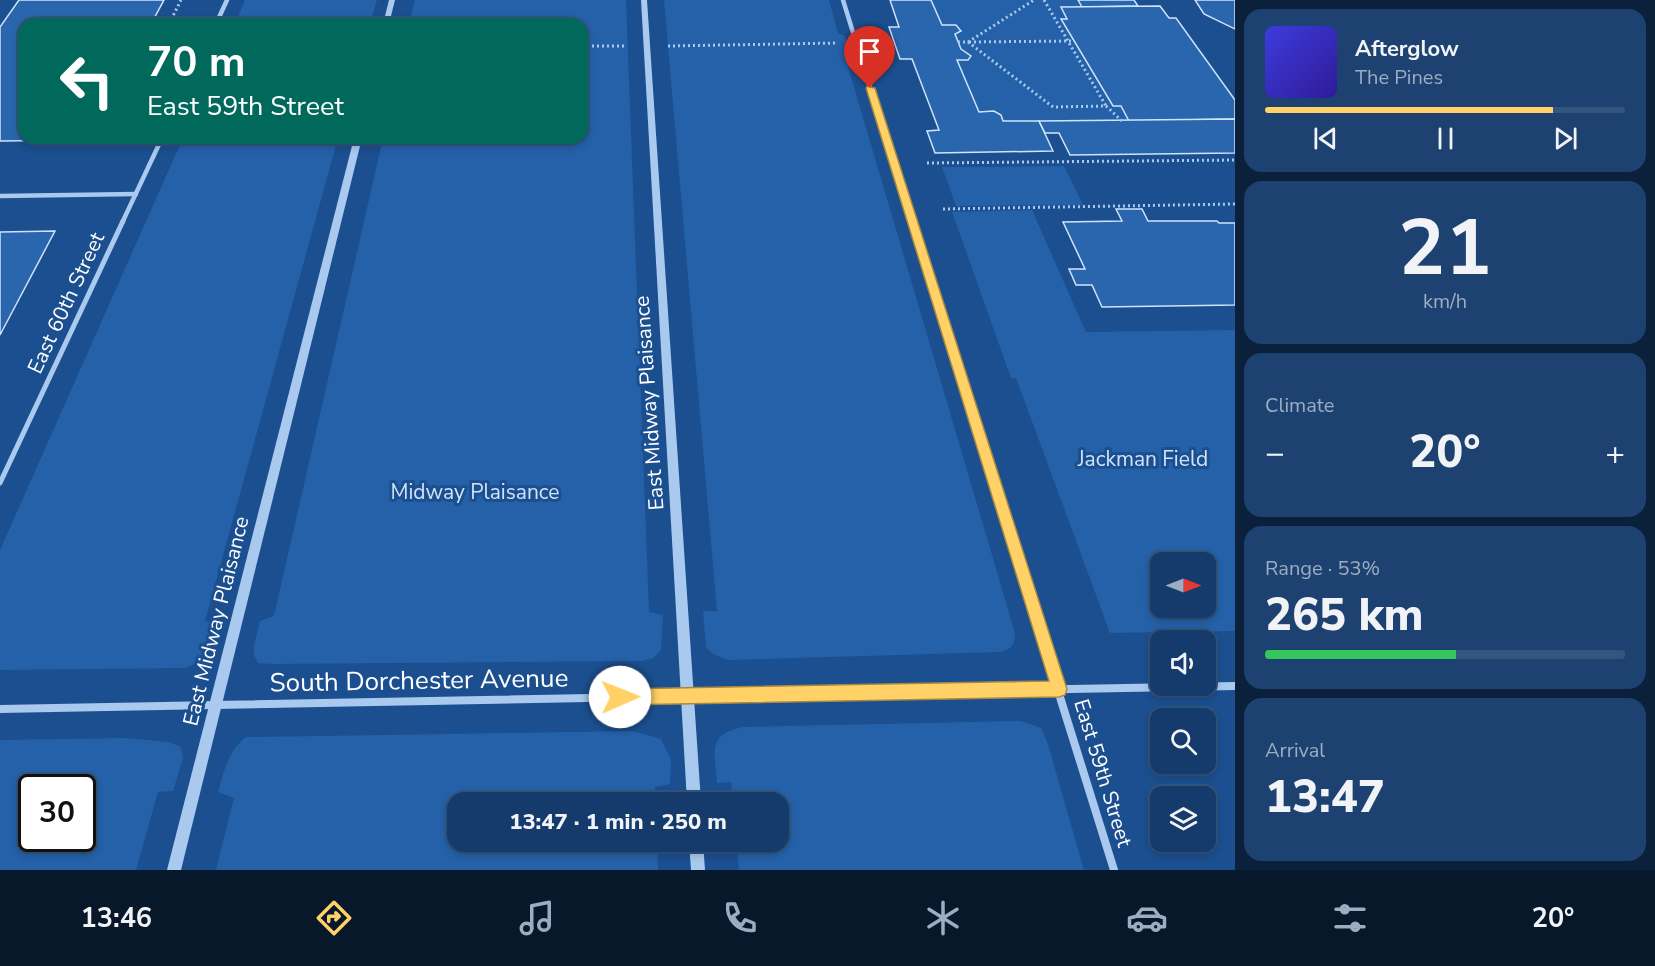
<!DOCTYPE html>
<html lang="en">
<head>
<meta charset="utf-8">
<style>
	:root { --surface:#143b6b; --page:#1d4271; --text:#f1f3f6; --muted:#9dadc1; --line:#33557e; --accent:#ffd166 }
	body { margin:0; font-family:"Nunito Sans",sans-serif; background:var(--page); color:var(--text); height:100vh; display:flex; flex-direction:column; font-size:22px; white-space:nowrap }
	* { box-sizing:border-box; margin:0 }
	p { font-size:20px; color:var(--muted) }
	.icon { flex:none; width:33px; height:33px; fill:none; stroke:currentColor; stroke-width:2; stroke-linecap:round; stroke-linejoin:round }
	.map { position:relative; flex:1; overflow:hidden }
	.details { display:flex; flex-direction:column; gap:9px; padding:9px; background:#0b203b; width:420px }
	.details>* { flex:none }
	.top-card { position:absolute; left:18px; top:18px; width:570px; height:126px; border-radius:18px; box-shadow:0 3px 9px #0003,0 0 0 2px var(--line); background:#00695c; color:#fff; overflow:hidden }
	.needle { width:39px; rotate:90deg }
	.fabs { position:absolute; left:1150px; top:552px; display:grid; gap:12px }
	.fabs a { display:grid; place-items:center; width:66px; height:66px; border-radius:12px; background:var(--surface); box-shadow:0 3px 9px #0003,0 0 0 2px var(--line); font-size:30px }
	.speed { position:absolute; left:18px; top:774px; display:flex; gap:12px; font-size:30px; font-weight:700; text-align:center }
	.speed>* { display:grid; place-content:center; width:78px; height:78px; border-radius:50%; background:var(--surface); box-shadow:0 3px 9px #0003,0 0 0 2px var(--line); line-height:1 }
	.speed .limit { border:3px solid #111; border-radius:9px; background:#fff; color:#111 }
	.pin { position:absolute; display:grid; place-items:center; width:51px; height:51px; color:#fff; margin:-62px -26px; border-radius:50% 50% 50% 0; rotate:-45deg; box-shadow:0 0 6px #0007 }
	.pin .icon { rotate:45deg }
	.me { position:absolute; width:66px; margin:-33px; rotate:89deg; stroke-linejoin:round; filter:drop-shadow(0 0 4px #0008) }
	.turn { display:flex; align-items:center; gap:21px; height:126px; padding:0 30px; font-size:27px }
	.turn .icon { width:78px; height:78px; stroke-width:2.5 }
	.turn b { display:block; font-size:42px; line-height:51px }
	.big { font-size:45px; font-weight:800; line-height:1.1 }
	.details .tile { flex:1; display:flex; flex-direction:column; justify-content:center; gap:9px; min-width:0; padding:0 21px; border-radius:18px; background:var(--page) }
	.details .dial { align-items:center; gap:0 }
	.dial b { font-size:78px; line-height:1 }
	.song { display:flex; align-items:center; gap:18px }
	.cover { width:72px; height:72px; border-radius:9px; background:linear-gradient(135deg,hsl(240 70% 55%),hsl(250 70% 35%)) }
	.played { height:6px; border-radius:3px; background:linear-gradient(90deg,var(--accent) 80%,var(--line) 80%) }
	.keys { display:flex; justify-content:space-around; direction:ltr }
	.heat { display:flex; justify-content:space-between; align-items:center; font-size:33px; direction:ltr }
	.charge { height:9px; border-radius:4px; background:linear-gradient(90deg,#34c759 53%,var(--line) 0) }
	.trip { position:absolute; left:447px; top:792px; width:342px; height:60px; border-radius:18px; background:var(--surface); box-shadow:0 3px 9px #0003,0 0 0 2px var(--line); font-weight:800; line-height:60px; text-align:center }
	.tabs { display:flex; height:96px; justify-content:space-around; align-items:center; background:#08182b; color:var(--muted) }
	.tabs .icon { width:42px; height:42px }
	.tabs .current { color:var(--accent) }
	.tabs b { font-size:27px; color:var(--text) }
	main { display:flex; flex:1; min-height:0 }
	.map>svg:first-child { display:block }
	.green { fill:#2461a8; fill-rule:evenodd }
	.building { fill:#2a66ad; stroke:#cfe3fa; stroke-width:1.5 }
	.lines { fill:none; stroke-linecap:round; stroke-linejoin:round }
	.path { stroke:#a9c9ee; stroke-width:3; stroke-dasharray:2 3; stroke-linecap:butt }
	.minor-far2 { stroke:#a9c9ee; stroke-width:4.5 }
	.minor-far1 { stroke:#a9c9ee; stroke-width:5 }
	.minor { stroke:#a9c9ee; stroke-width:8 }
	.tertiary { fill:#a9c9ee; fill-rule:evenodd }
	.route { fill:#ffd166; stroke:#a68842; stroke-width:1.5 }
	.labels { text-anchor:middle; stroke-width:6; stroke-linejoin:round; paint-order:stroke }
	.street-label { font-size:21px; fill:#fff; stroke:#1b4f8f }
	.park-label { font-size:21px; fill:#cfe3fa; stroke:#1b4f8f }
	.near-street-label { font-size:26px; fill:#fff; stroke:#1b4f8f }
</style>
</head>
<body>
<main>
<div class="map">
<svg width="1235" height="870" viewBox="0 0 1235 870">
	<rect width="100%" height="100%" fill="#1b4f8f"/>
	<g class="green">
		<polygon points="245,0 377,0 370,24 235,24"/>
		<polygon points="415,0 626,0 649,612 663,615 661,650 653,658 642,661 274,664 258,663 254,655 254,646 260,621 274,616 383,138 582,138 582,24 409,24"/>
		<path d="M664,0H829L838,33L845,36L849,50L844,53L1015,633C1014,645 1013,649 1000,652L728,660L713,654L706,647L703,611H717Z"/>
		<polygon points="931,0 1078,0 1082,7 1061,7 1067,19 1062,19 1113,106 1121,106 1129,121 1003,121 1001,115 994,111 979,112 957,60 968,60 971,56 961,49 955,34 961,30 956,25 942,25"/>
		<path d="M183,138H338L205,621L217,624C211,648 209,659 185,668L0,670V550Z"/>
		<polygon points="1064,166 1083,205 956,206 942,167"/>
		<path d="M1032,210L1086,332L1235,330V631L1110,633L1016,378H1011L952,212ZM1161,562H1206V608H1161Z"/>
		<path d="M1021,721L1041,728L1048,744L1084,870H739L736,842H778V802H733L731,782L717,783C715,752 706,735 743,727Z"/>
		<path d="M633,731L661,739L671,760L670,784L655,787L656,802H458V842H657L658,870H216L234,798L218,792C224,771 228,751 246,737Z"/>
		<path d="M126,738L169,742L181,747L183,758L173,791L158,792L136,870H0V740ZM32,788H82V838H32Z"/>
	</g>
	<g class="building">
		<polygon points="19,0 164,0 151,24 24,24 24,138 90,138 88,140 0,141 0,27"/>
		<polygon points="890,0 931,0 942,25 956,25 961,31 955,34 961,49 971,56 968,60 957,60 979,112 994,111 1001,115 1003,121 1039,121 1053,151 935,153 927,131 939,130 912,59 900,59 889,27 899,27"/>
		<polygon points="1078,0 1134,0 1138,6 1082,7"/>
		<polygon points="1235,0 1235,29 1204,14 1195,0"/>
		<polygon points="1160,6 1169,18 1176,18 1235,100 1235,119 1129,121 1121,106 1113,106 1061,19 1067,19 1061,7"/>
		<polygon points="1235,119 1235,153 1070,155 1059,133 1045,133 1039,121"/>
		<polygon points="1116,209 1142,209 1148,221 1217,221 1219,223 1235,223 1235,305 1102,307 1092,285 1076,285 1069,269 1085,269 1063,222 1122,221"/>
		<polygon points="55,231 0,335 0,232"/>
	</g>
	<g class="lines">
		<g class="path">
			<polyline points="1044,0 1106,106"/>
			<polyline points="169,24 181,0"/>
			<polyline points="958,42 968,42 1034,0"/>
			<polyline points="968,42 1053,107 1106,106 1122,121"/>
			<polyline points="969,42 1074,41"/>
			<polyline points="582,46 627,46"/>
			<polyline points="668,46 838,43"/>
			<polyline points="927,163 1235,160"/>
			<polyline points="943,209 1235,204"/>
		</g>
		<g class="minor-far2">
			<polyline points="843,0 912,223"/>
			<polyline points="216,24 227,0"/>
			<polyline points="0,196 136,194"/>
			<polyline points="122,223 162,138"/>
		</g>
		<g class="minor-far1">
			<polyline points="912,221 1001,507"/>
			<polyline points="0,483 123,221"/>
		</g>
		<g class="minor">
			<polyline points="1000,505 1114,870"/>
			<polyline points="0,709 1235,686"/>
		</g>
		<g class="tertiary">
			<polygon points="389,0 395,0 389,24 383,24"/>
			<polygon points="641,0 647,0 701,802 687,802"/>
			<polygon points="354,138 362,138 181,870 167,870"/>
			<polygon points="689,842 703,842 705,870 691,870"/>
		</g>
	</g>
	<polygon class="route" points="867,86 875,88 1067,689 1065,695 1059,697 620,705 614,703 611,697 614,692 620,689 1049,681 866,88"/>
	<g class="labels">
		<g class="street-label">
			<text transform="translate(66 303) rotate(-65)" y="7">East 60th Street</text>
			<text transform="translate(649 403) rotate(-94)" y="7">East Midway Plaisance</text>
			<text transform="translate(216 621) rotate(-76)" y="7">East Midway Plaisance</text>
			<text transform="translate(1103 773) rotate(73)" y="7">East 59th Street</text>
		</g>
		<g class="park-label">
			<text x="1143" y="466">Jackman Field</text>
			<text x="475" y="499">Midway Plaisance</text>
		</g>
		<g class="near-street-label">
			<text transform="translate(419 680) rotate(-1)" y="9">South Dorchester Avenue</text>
		</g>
	</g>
</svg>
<div class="fabs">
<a><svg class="needle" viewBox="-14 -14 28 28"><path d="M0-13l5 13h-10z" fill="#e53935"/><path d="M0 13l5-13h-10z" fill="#9dadc1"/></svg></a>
<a><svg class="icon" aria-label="sound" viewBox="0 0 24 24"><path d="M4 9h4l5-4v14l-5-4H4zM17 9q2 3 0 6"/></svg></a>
<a><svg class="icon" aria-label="search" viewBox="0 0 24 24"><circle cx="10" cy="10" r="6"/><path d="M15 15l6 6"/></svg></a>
<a><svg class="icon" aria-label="layers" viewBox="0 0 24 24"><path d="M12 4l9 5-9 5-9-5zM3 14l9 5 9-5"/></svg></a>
</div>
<div class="speed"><div class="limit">30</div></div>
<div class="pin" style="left:870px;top:88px;background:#d93025"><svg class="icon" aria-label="arrive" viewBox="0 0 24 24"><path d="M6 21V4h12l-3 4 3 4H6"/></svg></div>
<svg class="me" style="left:620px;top:697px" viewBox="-20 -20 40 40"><circle r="19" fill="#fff"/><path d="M0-13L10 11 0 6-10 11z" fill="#ffd166"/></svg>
<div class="trip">13:47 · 1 min · 250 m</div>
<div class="top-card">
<div class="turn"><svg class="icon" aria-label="left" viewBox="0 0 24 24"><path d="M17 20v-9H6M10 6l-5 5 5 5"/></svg><div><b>70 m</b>East 59th Street</div></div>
</div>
</div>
<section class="details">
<div class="tile">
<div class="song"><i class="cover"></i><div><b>Afterglow</b><p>The Pines</p></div></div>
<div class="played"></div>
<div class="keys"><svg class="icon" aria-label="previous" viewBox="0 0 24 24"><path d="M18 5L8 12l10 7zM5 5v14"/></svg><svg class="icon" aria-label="pause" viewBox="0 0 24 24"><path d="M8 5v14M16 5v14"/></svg><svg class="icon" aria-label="next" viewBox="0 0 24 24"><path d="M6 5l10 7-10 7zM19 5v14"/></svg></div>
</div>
<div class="tile dial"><b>21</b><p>km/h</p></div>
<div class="tile"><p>Climate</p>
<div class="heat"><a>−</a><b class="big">20°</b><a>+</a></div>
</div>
<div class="tile"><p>Range · 53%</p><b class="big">265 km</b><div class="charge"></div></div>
<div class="tile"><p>Arrival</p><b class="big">13:47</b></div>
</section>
</main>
<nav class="tabs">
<b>13:46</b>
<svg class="icon current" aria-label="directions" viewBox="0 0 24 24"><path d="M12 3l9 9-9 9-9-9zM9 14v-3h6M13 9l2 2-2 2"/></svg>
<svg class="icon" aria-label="music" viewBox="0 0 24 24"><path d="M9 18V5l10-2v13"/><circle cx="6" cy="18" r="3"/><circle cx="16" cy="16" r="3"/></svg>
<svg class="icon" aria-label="phone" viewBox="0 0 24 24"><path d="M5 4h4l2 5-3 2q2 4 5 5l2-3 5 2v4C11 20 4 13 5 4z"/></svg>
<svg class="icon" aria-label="climate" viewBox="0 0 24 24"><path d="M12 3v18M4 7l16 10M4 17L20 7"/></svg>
<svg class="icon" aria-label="car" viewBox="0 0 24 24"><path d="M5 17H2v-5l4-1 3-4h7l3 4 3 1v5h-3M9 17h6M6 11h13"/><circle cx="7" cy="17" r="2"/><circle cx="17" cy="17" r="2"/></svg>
<svg class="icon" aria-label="filters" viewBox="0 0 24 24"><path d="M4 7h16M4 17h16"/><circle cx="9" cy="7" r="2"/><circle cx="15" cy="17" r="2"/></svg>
<b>20°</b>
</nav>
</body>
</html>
